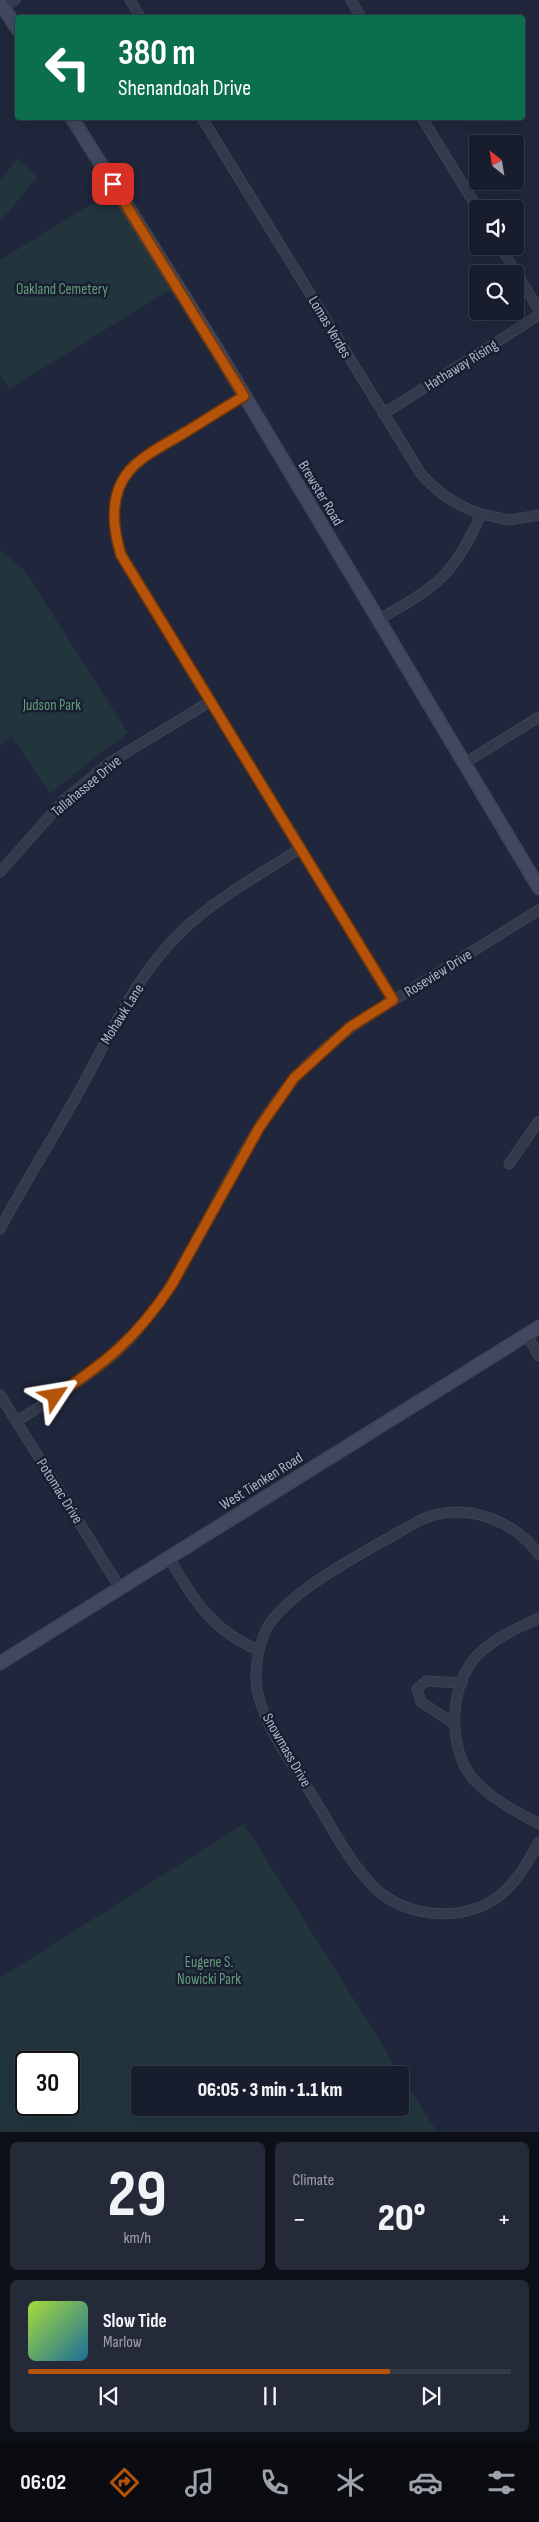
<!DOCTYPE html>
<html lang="en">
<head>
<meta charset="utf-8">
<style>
	:root { --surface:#181d2d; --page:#252a39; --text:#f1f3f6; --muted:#9fa2aa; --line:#363b49; --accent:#b45309 }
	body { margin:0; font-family:"Sofia Sans Condensed",sans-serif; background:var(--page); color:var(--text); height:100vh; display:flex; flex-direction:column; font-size:19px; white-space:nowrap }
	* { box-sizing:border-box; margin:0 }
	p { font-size:16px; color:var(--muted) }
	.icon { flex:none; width:28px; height:28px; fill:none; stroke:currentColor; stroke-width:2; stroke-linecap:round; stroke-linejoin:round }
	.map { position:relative; height:2132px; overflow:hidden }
	.side { display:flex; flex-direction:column; gap:10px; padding:10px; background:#0d1019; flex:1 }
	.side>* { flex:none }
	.hud { position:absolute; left:15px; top:15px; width:510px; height:105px; border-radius:5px; box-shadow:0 5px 20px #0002,0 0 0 1px var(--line); background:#0b6e4f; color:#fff; overflow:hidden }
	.needle { width:32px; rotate:330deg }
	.buttons { position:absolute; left:469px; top:135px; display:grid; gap:10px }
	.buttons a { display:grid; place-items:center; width:55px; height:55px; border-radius:5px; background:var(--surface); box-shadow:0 5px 20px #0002,0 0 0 1px var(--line); font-size:25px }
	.speed { position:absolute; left:15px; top:2051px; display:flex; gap:10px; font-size:25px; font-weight:700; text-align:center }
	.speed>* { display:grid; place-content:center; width:65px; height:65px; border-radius:50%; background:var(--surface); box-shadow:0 5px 20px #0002,0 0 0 1px var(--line); line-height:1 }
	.speed .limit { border:2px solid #111; border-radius:8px; background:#fff; color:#111 }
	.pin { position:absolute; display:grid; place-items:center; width:42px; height:42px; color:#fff; margin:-21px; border-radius:10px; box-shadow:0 2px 8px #0006 }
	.me { position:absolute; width:55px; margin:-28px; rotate:57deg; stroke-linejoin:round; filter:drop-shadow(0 0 4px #0008) }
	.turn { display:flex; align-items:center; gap:18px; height:105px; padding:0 20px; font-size:22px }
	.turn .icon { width:65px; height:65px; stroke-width:2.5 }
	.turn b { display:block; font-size:35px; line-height:42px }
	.big { font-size:38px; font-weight:800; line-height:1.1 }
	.side .widget { flex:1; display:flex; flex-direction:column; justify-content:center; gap:8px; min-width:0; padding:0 18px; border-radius:8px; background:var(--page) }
	.side .dial { align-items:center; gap:0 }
	.dial b { font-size:65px; line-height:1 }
	.song { display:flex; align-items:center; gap:15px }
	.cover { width:60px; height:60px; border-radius:8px; background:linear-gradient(135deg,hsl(80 70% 55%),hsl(200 70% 35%)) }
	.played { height:5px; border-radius:2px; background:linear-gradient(90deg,var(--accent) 75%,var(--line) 75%) }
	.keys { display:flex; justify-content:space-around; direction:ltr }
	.heat { display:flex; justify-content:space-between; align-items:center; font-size:28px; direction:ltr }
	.side .tiles { flex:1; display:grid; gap:10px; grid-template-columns:1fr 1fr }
	.widget:last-child { grid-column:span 2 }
	.trip { position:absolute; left:131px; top:2066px; width:278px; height:50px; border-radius:5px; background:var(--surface); box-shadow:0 5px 20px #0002,0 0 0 1px var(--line); font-weight:800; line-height:50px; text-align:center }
	.dock { display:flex; height:80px; justify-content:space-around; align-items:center; background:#0a0c12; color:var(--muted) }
	.dock .icon { width:35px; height:35px }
	.dock .current { color:var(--accent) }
	.dock b { font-size:22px; color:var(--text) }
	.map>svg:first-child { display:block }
	.green { fill:#22353d; fill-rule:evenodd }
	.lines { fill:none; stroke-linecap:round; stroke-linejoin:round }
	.street-casing { stroke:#3d4355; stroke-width:11 }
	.secondary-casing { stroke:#3d4355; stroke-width:15 }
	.street { stroke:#343a4c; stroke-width:9 }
	.secondary { stroke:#414860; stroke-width:12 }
	.route-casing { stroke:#753606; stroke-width:12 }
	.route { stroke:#b45309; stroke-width:9 }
	.labels { text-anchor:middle; stroke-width:5; stroke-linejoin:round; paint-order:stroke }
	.park-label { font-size:15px; fill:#639c7a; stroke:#191f31 }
	.street-label { font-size:15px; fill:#afb4c8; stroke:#191f31 }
</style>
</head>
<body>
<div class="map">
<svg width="539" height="2132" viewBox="0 0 539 2132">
	<rect width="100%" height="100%" fill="#20273c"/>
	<g class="green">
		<polygon points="17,159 38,176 0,222 0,180"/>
		<polygon points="111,192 171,289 9,389 0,375 0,260"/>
		<polygon points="0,550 25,571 128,733 93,759 50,794 12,736 0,746"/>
		<path d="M244,1824L437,2132H0V1978ZM26,2062H69V2105H26ZM140,2075H400V2108H140Z"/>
	</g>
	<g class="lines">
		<g class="street-casing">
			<g id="street">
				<polyline points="130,0 141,18"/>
				<polyline points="351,0 361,18"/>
				<polyline points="3,7 15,0"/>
				<path d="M202,118L421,474C439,494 456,505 481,514"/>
				<polyline points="422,118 478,209"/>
				<polyline points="500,246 539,310"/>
				<path d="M244,396C220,411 196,425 172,440C158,449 140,458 129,471C109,495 113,529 121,555L393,1001"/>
				<polyline points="383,414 539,315"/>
				<path d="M378,620C435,587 454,577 481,514L510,520L539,515"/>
				<polyline points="463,764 539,717"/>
				<polyline points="0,872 64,800 109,763 211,701"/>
				<polyline points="509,1164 539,1121"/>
				<path d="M0,1229C24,1184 52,1140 77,1095C109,1038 135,975 183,930C218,897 261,874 301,848"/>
				<polyline points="527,1335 539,1356"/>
				<polyline points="0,1395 120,1588"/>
				<path d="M17,1421C58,1394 105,1369 137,1331C202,1256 229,1154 294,1079C329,1038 373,1013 417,986C458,961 498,935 539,910"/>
				<path d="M539,1555C513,1517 457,1499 415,1523C376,1546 286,1590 266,1630C258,1647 253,1674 258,1694C266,1729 292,1762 310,1792C330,1823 348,1862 375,1888C408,1920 473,1924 507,1889C520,1876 530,1858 539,1842"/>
				<path d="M169,1558C195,1601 210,1629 258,1650"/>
				<path d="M539,1618C520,1627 499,1636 483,1650C448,1678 445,1750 476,1782C493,1800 517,1812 539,1824"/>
				<polyline points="455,1724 421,1702 417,1689 426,1681 462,1683"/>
			</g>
		</g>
		<g class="secondary-casing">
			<g id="secondary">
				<polyline points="0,2 18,30"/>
				<polyline points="72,118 216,348 539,888"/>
				<polyline points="0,1663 539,1327"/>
			</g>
		</g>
		<use href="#street" class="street"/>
		<use href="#secondary" class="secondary"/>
	</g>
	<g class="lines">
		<g class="route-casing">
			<path id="route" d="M55,1396C107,1362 136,1338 171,1286L259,1128L294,1078L350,1027L393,1000L121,555C113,529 109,495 129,471C142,456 162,446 179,436C201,423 222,409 244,396L113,184"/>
		</g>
		<use href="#route" class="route"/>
	</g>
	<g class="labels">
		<g class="park-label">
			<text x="62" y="294">Oakland Cemetery</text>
			<text x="52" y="710">Judson Park</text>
			<text x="209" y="1967">Eugene S.<tspan x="209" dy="17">Nowicki Park</tspan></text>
		</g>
		<g class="street-label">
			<text transform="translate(330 327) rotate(59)" y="5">Lomas Verdes</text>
			<text transform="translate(461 365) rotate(-32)" y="5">Hathaway Rising</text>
			<text transform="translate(321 493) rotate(59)" y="5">Brewster Road</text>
			<text transform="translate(86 786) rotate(-40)" y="5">Tallahassee Drive</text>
			<text transform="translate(438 973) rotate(-32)" y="5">Roseview Drive</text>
			<text transform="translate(122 1014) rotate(-58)" y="5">Mohawk Lane</text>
			<text transform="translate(261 1481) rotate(-32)" y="5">West Tienken Road</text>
			<text transform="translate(60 1491) rotate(58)" y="5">Potomac Drive</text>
			<text transform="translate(287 1750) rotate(60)" y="5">Snowmass Drive</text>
		</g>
	</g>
</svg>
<div class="buttons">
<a><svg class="needle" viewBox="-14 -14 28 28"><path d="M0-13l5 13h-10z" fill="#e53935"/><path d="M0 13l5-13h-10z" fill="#9fa2aa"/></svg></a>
<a><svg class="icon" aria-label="sound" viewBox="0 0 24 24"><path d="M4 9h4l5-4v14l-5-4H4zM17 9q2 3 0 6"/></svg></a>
<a><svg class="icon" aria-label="search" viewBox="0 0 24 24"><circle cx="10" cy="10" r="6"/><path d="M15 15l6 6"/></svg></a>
</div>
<div class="speed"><div class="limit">30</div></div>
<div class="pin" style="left:113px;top:184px;background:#d93025"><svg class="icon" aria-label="arrive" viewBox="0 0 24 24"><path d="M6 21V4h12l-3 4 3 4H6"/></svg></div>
<svg class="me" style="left:55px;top:1396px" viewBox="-20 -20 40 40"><path d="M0-17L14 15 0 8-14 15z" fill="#b45309" stroke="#fff" stroke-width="4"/></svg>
<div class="trip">06:05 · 3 min · 1.1 km</div>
<div class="hud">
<div class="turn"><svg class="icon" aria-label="left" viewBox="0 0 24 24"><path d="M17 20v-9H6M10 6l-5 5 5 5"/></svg><div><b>380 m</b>Shenandoah Drive</div></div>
</div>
</div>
<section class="side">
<div class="tiles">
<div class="widget dial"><b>29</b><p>km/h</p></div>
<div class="widget"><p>Climate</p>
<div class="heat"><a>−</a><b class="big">20°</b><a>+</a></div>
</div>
<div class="widget">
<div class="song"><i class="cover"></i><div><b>Slow Tide</b><p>Marlow</p></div></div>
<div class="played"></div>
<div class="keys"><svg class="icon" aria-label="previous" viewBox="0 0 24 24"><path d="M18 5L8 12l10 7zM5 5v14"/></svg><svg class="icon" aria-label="pause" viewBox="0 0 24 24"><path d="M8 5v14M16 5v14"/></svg><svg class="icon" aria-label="next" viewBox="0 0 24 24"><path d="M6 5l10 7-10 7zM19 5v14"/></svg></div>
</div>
</div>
</section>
<nav class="dock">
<b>06:02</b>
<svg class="icon current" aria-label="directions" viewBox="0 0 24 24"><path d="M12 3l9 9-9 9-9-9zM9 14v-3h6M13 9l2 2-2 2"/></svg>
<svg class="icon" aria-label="music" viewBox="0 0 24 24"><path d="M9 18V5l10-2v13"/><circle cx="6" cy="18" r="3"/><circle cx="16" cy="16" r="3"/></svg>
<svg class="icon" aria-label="phone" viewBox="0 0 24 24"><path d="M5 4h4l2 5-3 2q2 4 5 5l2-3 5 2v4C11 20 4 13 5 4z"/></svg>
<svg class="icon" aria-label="climate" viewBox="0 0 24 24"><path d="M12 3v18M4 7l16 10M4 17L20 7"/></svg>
<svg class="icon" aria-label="car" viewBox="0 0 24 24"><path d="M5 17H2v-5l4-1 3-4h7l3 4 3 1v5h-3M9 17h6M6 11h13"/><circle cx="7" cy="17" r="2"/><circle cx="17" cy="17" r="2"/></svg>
<svg class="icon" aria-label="filters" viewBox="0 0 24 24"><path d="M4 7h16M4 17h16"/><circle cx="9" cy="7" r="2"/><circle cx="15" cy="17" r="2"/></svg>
</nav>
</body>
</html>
